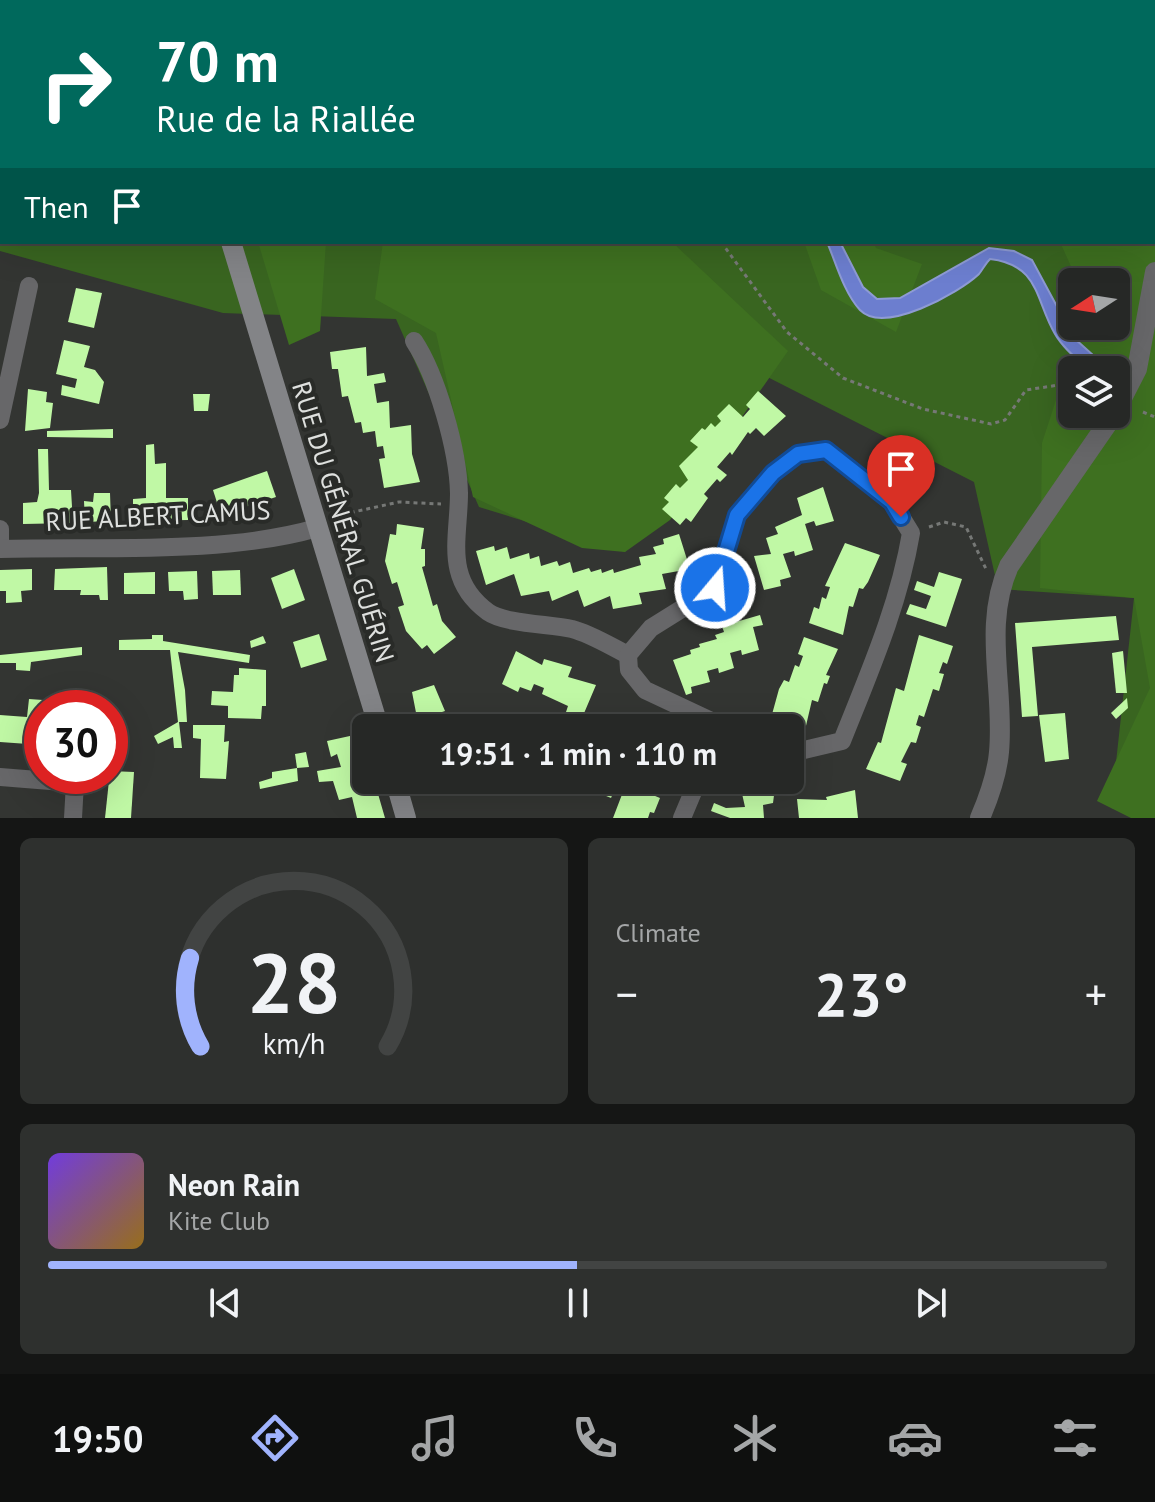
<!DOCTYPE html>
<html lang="en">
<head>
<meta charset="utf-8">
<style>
	:root { --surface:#262826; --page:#2e302e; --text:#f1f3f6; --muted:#a4a6a7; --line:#424443; --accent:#a0b3fd }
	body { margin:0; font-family:"PT Sans",sans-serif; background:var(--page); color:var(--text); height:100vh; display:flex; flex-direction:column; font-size:30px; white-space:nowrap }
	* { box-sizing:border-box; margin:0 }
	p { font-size:26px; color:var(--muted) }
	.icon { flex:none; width:44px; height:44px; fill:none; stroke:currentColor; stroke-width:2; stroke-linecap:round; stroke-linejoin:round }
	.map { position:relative; height:818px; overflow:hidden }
	.details { display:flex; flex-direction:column; gap:20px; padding:20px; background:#151615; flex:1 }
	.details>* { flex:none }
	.hud { position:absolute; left:0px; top:0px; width:1156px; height:244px; box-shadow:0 8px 32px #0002,0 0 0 2px var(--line); background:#00695c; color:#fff; overflow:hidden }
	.needle { width:52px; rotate:258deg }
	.buttons { position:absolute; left:1058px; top:268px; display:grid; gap:16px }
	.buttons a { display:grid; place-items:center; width:72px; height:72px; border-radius:12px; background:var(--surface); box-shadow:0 8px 32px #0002,0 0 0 2px var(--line); font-size:40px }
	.speed { position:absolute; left:24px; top:690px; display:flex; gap:16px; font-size:40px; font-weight:700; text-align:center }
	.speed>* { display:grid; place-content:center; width:104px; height:104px; border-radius:50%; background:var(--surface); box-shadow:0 8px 32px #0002,0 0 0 2px var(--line); line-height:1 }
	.speed .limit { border:12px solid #d22; background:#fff; color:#111 }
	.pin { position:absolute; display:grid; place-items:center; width:68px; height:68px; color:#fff; margin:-82px -34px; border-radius:50% 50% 50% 0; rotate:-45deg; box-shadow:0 0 8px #0007 }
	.pin .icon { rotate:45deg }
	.me { position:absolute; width:88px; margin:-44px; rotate:18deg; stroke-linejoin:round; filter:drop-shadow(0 0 6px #0008) }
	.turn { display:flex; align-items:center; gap:28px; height:168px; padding:0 24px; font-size:36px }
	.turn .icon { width:104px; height:104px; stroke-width:2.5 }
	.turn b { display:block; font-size:56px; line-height:68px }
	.then { display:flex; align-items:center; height:76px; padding:0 24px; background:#0003; gap:16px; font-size:30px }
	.big { font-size:60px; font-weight:700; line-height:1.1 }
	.details .widget { flex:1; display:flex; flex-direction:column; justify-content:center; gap:12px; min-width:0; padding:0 28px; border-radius:12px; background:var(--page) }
	.details .dial { align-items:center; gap:0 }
	.dial svg { height:208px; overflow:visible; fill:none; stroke:var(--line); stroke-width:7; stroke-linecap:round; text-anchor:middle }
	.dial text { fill:var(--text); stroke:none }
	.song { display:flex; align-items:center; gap:24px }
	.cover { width:96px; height:96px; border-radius:12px; background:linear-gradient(135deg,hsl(260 70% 55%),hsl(40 70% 35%)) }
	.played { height:8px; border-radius:4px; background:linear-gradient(90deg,var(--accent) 50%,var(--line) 50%) }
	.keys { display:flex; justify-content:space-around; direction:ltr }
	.heat { display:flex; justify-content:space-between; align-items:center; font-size:44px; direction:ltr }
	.details .tiles { flex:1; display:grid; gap:20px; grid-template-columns:1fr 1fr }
	.widget:last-child { grid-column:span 2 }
	.trip { position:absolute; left:352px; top:714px; width:452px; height:80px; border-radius:12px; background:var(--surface); box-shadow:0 8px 32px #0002,0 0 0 2px var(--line); font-weight:700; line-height:80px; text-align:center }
	.tab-bar { display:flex; height:128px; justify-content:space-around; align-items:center; background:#0f100f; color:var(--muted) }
	.tab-bar .icon { width:56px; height:56px }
	.tab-bar .current { color:var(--accent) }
	.tab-bar b { font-size:36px; color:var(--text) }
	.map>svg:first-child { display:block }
	.green { fill:#396520; fill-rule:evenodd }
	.forest { fill:#3e7020; fill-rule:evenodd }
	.water { fill:#6c7ecf; stroke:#8e9bd4; stroke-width:2 }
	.building { fill:#c0f8a5 }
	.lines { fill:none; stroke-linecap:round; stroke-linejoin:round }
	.path { stroke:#767876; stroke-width:3; stroke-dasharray:4 4; stroke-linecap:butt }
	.minor { stroke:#676769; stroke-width:18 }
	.tertiary { stroke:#676769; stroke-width:20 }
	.secondary { stroke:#838487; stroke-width:20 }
	.route-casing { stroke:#114b97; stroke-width:20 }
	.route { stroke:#1a73e8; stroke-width:14 }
	.labels { text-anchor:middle; stroke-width:8; stroke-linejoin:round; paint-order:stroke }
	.street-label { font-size:26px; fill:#dee0de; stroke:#292b28 }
</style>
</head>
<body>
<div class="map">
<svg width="1155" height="818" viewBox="0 0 1155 818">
	<rect width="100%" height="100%" fill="#333532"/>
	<path class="green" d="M0,25L2,242H1154L1155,818L1111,808L1134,598L998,589L974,482L734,360L625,552L479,507L396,319L223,313L0,251ZM1072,282H1116V326H1072ZM1072,370H1116V414H1072Z"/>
	<g class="forest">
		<polygon points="185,0 947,0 950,2 186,2"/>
		<path d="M1152,0H1155V818H1131L1097,801L1150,688L1134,598L1040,588L1042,443L1080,326H1116V282H1078L1060,242H1154ZM1072,370H1116V414H1072Z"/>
		<polygon points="258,242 326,242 320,331 289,345"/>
		<polygon points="383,242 672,242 788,351 670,520 625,552 582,548 473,497 436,333 375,299"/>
		<polygon points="804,242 873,242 876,248 922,264 896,332 821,290"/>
	</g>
	<path class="water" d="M827,242H840L863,287L877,299L900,298L989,248L1014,251L1032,260L1074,338L1094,356L1125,371L1118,386L1116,370H1089C1077,359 1063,348 1055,334C1035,300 1040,265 990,259C985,264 983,269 979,274C959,293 884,335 860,310C844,293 836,263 827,242Z"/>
	<g class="building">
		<polygon points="76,288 102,293 94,328 68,322"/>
		<polygon points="64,340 90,346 84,367 95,370 104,382 99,404 61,395 62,385 75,388 77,379 56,374"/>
		<polygon points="366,347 367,376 384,373 386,382 374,384 377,403 389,401 390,428 411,425 412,454 420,482 384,488 379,459 385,458 383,446 377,447 375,431 363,433 361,422 355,423 348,396 342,397 338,369 332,369 330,352"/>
		<polygon points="28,389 47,392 46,402 53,403 50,428 25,431"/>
		<polygon points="758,391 786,416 764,436 756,428 750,434 748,432 732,455 730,452 717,467 727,475 720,482 717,479 704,494 708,498 691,522 686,518 680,525 662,509 669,502 664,498 676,484 680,488 688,480 679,466 698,447 690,441 702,428 705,430 711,423 715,427 721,421 717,416 729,404 743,417 750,409 746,405"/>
		<polygon points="193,394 210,394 208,411 194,411"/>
		<polygon points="113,429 113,438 47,437 47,431"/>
		<polygon points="154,444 155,464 166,463 166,498 188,498 188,520 133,521 133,499 146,498 146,445"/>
		<polygon points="38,449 48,449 49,490 71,490 73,523 23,524 23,503 37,502 39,493"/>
		<polygon points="267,471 276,497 221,515 213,490"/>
		<polygon points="823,487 834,521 816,526 814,521 805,524 813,550 795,556 794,551 783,554 791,577 780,580 781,586 764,590 754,556 771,554 766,538 778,534 775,527 802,515 797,498"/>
		<polygon points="94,493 110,493 111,521 85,522 84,501 93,502"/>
		<polygon points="397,524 424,528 421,549 425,549 425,566 422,567 433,606 437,604 442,621 456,637 434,654 427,645 422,649 406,631 398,607 404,605 397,582 392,584 385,561 390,534 396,535"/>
		<polygon points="679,534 690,569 662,574 666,589 639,593 642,604 613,609 610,596 584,607 578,590 552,601 549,591 521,596 514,574 486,585 476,551 494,546 495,551 507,547 510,559 529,553 530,559 539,556 541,566 557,561 559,566 570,562 573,573 589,568 591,572 601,569 602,573 613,569 614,573 641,565 639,557 656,554 653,547 664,544 663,539"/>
		<polygon points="845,543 880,555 868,582 863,589 859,588 853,607 849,606 843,635 809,623 814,607 819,609 822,597 826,599 830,587 825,586"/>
		<polygon points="107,567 108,600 100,600 99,595 80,595 81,590 54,590 55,569"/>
		<polygon points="32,569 32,590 21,591 22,602 6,603 6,591 0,591 0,570"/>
		<polygon points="294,569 305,600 282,609 271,578"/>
		<polygon points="240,570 241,595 213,595 212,571"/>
		<polygon points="197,571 198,599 184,600 183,591 169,591 168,572"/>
		<polygon points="155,572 155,594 124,594 124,573"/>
		<polygon points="939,572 962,579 946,627 906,614 910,604 926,609 931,596 914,590 917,581 934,587"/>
		<polygon points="760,615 763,625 753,627 759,650 742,655 741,650 730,653 734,668 719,673 718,668 707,671 710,682 691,687 692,693 686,695 673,660 691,654 690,650 700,647 699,644 717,639 715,635 724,632 722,626"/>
		<polygon points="1116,616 1119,640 1032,647 1038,716 1022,717 1015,623"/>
		<polygon points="319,634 327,660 301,668 293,642"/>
		<polygon points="152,635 163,635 163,641 250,655 249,663 178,652 185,690 187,722 179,722 182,748 174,748 173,737 158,744 154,736 178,722 170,650 119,650 119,640 152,639"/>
		<polygon points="919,635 953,646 947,664 943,662 939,673 944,674 939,691 933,689 924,717 919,715 916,725 921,727 916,743 911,742 901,762 907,764 900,781 866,769 878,742 881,743 896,688 904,691"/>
		<polygon points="263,636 266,643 251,648 250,641"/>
		<polygon points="804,637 838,649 826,675 830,676 827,684 824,683 818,702 812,700 805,730 771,718 779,689 784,680 789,682 795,665 799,667 803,656 798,654"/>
		<polygon points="82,647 82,655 31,662 30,671 16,670 16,663 0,663 0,655"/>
		<polygon points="516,651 542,665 544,659 572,667 568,677 596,685 582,718 566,712 568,706 542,694 544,688 534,684 531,691 520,687 518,692 502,684"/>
		<polygon points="1123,651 1127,693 1116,693 1112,653"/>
		<polygon points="239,668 266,670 266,706 262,706 261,719 228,718 228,706 211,705 212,691 233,692 234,675 239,675"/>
		<polygon points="434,685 445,711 442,712 445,722 419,728 412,692"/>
		<polygon points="1127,698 1128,708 1116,719 1111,713"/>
		<polygon points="29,699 57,701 56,708 42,708 42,745 0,742 0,715 27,717"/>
		<polygon points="608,713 618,716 616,719 636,728 602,728"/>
		<polygon points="1065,713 1069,759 1045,762 1039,715"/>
		<polygon points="193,725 225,725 224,742 229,741 226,779 200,778 201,739 193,738"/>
		<polygon points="359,734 366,757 366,780 374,780 385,818 357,818 352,797 339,800 333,781 319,782 317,771 341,767 337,754 331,757 327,741"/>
		<polygon points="306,752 309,767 297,768 295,754"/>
		<polygon points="297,768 298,781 260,789 259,782 272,778 272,772"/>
		<polygon points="110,771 134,772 131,818 105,818"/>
		<polygon points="463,780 489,780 492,790 468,796"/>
		<polygon points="579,780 616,780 618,781 611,798 577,784"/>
		<polygon points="739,780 776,780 773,803 763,805 764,818 730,818 711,811 714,803 726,808 745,807"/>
		<polygon points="626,784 660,798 654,813 650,812 648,818 613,818"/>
		<polygon points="855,790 858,818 799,818 797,799 827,800 826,797"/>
	</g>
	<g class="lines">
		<g class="path">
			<polyline points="235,0 236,2"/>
			<polyline points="721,242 787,332 843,378 923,409 991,424 1005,420 1026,390 1072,383"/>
			<polyline points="1143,412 1155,417"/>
			<polyline points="335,516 399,502 441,504"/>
			<polyline points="929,527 944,522 966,527 986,569"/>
		</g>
		<g class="minor">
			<path d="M414,341C437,376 458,450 459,493C459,538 443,579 488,612C505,624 550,624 572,629C591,634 610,646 628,655"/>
			<polyline points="0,420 29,286"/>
			<polyline points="0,529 0,549"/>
			<path d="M0,549C98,546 224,555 317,528"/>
			<path d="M726,728L645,690L629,670L628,655L651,628L715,588L737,515L773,473L798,454L826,450L892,502L911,533C899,605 869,673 842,741L804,750L790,747"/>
			<polyline points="0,777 75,783 73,818"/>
			<polyline points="682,818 698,780"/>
		</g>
		<g class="tertiary">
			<polyline points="1116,410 1137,369 1155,272"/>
			<path d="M980,818C989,797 997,775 999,752C1005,689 982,626 1009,566L1114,414"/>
		</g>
		<g class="secondary">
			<polyline points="157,0 157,2"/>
			<polyline points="231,242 379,728"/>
			<polyline points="395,780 406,818"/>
		</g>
	</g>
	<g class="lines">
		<g class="route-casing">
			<polyline id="route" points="715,588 737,515 773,473 798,454 826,450 892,502 901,517"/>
		</g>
		<use href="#route" class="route"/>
	</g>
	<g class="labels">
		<g class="street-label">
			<text transform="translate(158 516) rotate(-3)" y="9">RUE ALBERT CAMUS</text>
			<text transform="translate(343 522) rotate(73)" y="9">RUE DU GÉNÉRAL GUÉRIN</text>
		</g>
	</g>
</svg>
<div class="buttons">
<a><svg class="needle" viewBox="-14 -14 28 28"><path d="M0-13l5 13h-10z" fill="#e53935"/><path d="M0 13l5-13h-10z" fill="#a4a6a7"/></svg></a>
<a><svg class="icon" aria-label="layers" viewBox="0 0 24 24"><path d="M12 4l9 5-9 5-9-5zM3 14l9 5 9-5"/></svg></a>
</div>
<div class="speed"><div class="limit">30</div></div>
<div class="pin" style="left:901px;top:517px;background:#d93025"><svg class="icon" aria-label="arrive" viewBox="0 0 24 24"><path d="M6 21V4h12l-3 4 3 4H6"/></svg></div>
<svg class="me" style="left:715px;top:588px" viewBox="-20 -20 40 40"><circle r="17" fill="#1a73e8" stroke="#fff" stroke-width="3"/><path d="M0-11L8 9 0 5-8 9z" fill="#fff"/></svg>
<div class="trip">19:51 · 1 min · 110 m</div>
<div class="hud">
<div class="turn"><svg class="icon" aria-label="right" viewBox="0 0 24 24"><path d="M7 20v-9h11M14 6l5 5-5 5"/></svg><div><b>70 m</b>Rue de la Riallée</div></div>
<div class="then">Then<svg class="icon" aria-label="arrive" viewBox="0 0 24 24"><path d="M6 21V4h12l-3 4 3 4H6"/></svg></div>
</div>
</div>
<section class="details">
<div class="tiles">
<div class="widget dial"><svg viewBox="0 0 100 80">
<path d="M14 69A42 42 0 1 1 86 69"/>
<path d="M14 69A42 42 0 0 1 10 35" stroke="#a0b3fd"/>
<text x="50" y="56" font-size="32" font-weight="700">28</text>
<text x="50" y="72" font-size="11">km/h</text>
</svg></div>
<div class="widget"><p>Climate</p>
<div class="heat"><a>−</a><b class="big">23°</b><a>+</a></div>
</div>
<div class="widget">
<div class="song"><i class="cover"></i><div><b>Neon Rain</b><p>Kite Club</p></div></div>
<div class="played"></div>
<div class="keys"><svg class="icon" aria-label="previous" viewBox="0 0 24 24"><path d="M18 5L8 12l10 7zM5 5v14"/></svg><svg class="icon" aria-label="pause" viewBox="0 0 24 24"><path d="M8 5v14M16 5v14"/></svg><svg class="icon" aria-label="next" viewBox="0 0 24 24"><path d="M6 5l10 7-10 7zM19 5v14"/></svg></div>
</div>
</div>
</section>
<nav class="tab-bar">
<b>19:50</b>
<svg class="icon current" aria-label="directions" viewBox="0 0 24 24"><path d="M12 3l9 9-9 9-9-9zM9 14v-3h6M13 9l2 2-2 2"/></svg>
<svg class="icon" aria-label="music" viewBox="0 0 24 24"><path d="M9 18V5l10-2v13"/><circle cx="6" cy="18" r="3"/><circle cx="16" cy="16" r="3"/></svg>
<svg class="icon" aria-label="phone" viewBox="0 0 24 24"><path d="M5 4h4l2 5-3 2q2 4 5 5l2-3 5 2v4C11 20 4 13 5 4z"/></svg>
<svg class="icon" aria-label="climate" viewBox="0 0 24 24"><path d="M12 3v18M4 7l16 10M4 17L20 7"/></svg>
<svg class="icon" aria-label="car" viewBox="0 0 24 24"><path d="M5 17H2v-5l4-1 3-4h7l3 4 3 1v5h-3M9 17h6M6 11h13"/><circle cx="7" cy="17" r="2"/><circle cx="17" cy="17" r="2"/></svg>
<svg class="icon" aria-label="filters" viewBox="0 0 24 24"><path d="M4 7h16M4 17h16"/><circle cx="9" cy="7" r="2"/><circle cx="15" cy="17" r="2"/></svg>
</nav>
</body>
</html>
